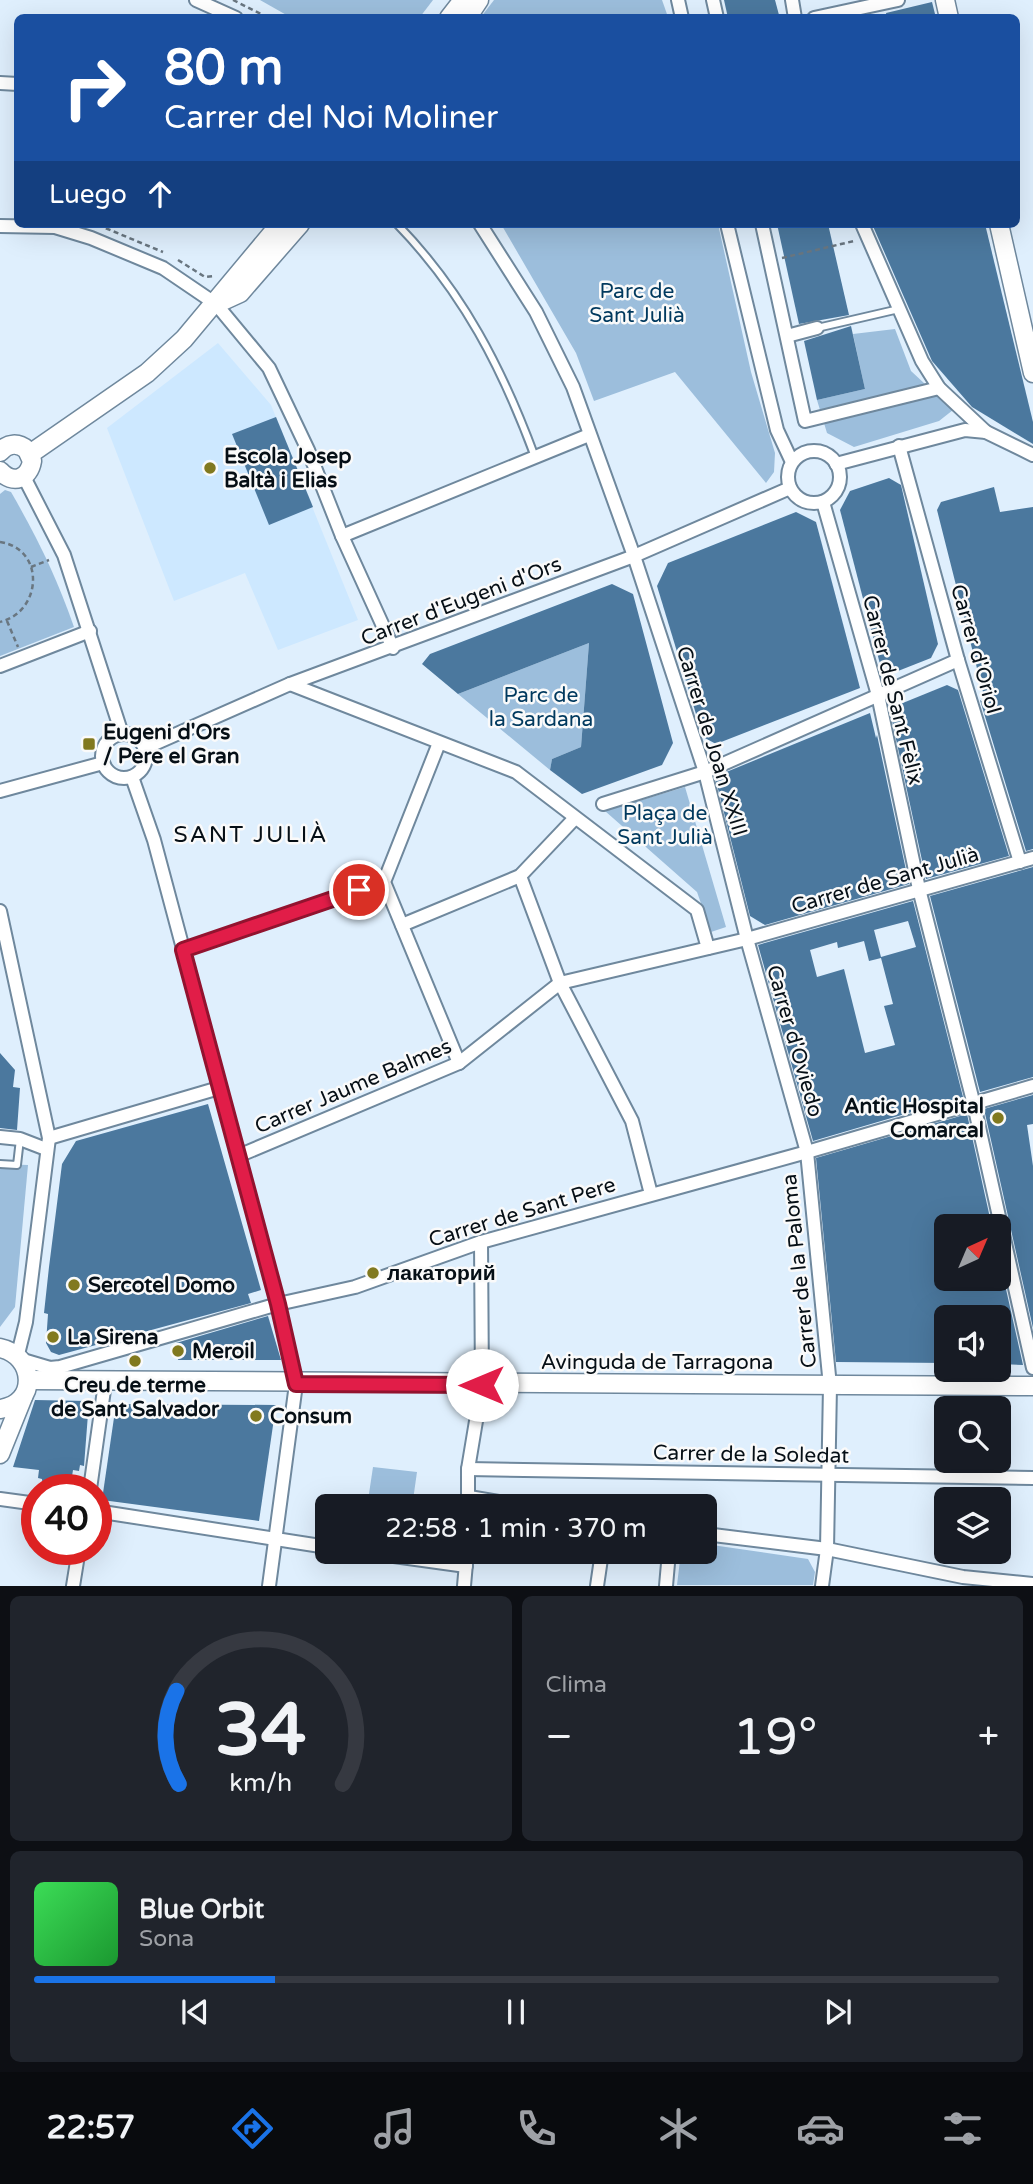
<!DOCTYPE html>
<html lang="es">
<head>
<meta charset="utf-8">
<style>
	:root { --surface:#171b24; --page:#20242c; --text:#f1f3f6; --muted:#9ea1a6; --line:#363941; --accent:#1a73e8 }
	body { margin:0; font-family:"Varela Round",sans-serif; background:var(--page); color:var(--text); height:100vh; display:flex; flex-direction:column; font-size:26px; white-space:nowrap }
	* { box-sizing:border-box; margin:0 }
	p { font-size:23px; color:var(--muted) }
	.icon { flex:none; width:38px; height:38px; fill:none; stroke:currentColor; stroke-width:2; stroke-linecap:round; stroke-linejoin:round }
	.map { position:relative; height:1586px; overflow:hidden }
	.details { display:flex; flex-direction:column; gap:10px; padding:10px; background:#0d0f14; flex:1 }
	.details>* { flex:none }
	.hud { position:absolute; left:14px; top:14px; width:1006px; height:214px; border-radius:10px; box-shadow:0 7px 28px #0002; background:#1a4fa0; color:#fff; overflow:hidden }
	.needle { width:46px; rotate:44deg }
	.buttons { position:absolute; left:934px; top:1214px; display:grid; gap:14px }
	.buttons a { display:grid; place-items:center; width:77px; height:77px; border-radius:10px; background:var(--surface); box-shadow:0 7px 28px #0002; font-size:35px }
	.speed { position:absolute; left:21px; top:1474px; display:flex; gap:14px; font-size:35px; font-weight:700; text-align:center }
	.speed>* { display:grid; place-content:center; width:91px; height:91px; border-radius:50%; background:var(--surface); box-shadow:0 7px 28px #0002; line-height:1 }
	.speed .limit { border:10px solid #d22; background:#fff; color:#111 }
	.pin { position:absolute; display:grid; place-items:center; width:60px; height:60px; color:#fff; margin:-30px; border:4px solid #fff; border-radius:50%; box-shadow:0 2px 7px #0007 }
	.me { position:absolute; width:77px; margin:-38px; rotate:270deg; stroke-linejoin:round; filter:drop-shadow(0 0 5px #0008) }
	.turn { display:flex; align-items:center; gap:24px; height:147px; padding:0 35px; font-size:32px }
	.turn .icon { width:91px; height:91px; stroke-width:2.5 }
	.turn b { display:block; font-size:49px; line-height:60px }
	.then { display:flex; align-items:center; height:66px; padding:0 35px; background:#0003; gap:14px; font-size:26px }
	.big { font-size:52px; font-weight:600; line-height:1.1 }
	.details .card { flex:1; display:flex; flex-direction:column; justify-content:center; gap:10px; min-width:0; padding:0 24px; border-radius:10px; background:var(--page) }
	.details .dial { align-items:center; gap:0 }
	.dial svg { height:182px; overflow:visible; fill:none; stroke:var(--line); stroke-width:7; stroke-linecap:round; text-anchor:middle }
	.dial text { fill:var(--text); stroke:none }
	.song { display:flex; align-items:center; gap:21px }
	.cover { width:84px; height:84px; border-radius:10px; background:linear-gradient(135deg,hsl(130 70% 55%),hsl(130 70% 35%)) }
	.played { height:7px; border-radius:4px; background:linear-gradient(90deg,var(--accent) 25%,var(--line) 25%) }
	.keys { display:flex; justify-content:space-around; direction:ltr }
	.heat { display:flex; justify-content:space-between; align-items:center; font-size:38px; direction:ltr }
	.details .tiles { flex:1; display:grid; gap:10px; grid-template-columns:1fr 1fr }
	.card:last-child { grid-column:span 2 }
	.trip { position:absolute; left:315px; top:1494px; width:402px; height:70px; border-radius:10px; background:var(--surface); box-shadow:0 7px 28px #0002; font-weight:600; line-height:70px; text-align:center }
	.tabs { display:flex; height:112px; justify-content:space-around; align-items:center; background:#090b0e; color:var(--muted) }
	.tabs .icon { width:49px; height:49px }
	.tabs .selected { color:var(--accent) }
	.tabs b { font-size:32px; color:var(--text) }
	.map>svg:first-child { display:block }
	.built { fill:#cde8ff }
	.green { fill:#9cbedc }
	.building { fill:#4b789e; fill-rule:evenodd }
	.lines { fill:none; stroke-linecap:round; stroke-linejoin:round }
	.lane-casing { stroke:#6f889d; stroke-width:10 }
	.street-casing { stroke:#6f889d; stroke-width:16 }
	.secondary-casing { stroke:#6f889d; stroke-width:21 }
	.path { stroke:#697680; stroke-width:2.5; stroke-dasharray:5 3.5; stroke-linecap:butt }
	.lane { stroke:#fff; stroke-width:6 }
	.street { stroke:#fff; stroke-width:12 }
	.secondary { stroke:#fff; stroke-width:18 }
	.route-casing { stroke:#92132f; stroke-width:18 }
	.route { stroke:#e11d48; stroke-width:12 }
	.poi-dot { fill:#81791f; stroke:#fafafa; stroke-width:2.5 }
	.labels { text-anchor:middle; stroke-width:5; stroke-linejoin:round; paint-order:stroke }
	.park-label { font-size:21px; fill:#00395e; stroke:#fafafa }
	.poi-label { font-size:21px; font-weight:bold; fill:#060f16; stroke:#fafafa; text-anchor:start }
	.street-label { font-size:21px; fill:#060f16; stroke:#fafafa }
	.neighbourhood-label { font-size:23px; letter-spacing:2px; fill:#060f16; stroke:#fafafa }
</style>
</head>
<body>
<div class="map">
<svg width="1033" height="1586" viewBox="0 0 1033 1586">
	<rect width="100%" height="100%" fill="#dfeffd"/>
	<polygon class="built" points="218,343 271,405 358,620 278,650 245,573 174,601 107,428"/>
	<g class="green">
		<polygon points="260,0 433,0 420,17 290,17"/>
		<polygon points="494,0 662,0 668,17 481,17"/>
		<polygon points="501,224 718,224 751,372 775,453 774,472 766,483 675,372 594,401 576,353"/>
		<polygon points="895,329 911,371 953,410 939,421 854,447 827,433 817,400 865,389 853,334"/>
		<path d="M5,490L11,492C38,539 56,576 74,627L0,656V494Z"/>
		<polygon points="589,643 581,747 552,759 550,770 458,694"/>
		<polygon points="685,787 726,927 711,932 697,892 605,811"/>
		<polygon points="0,1164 28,1165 15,1307 0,1327"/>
		<polygon points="373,1467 417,1472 412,1507 367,1507"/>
		<polygon points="705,1544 808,1559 815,1572 813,1585 677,1585 681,1552 705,1552"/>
	</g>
	<g class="building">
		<polygon points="724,0 775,0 779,15 728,18"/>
		<polygon points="932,2 936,18 887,18 886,13"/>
		<polygon points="777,224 828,224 849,315 799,324"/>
		<polygon points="872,224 985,224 1033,422 1033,444 972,407 932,361"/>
		<polygon points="851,326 865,389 817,400 804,341"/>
		<polygon points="276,417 313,507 269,525 232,434"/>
		<polygon points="889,478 901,485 938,644 931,658 898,671 880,664 840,510 850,491"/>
		<polygon points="994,487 1000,512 1033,507 1033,849 1026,851 980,700 986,704 937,510 941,502"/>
		<polygon points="796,512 816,522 860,688 716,744 703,737 657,586 668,563"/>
		<polygon points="612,584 633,594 673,743 662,765 582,794 550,770 552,759 581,747 589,643 458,694 422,664 430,654"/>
		<polygon points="947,685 958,690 1009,856 926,879 890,711 893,707"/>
		<polygon points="870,713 876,738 877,735 909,884 765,925 750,916 716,781 719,775"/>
		<polygon points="1033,867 1033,1077 980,1092 930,896"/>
		<path d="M913,901L963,1097L813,1141L758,945ZM908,921L916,947L881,957L874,930ZM864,941L869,961L881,958L893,1004L884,1006L895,1045L865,1053L844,969L817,977L810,950L837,942L838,948Z"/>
		<polygon points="0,1053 15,1070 13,1087 20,1088 17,1130 0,1128"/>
		<polygon points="1033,1095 1033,1124 1027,1125 1033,1166 1033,1328 984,1109"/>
		<polygon points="208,1104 261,1290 248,1294 251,1303 59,1355 51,1352 46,1343 48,1314 44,1313 49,1267 62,1164 76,1141"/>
		<polygon points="967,1114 992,1227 947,1227 947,1279 999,1279 999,1258 1023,1365 999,1364 999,1318 947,1318 947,1363 836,1362 816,1158"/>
		<polygon points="268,1316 281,1360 178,1360 176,1343"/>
		<polygon points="35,1400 89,1401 84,1466 80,1465 79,1471 73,1470 70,1489 43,1489 42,1479 38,1478 39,1470 13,1467"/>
		<polygon points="116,1404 276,1405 259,1521 102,1500"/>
	</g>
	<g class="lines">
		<g class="lane-casing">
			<g id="lane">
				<path d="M397,224C463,292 502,368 535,457"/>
				<polyline points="817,328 899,309"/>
				<polyline points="0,1164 17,1165 20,1139"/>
			</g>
		</g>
		<g class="street-casing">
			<g id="street">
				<polyline points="196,0 236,18"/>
				<polyline points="678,0 682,18"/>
				<polyline points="713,0 717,18"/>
				<polyline points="792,0 795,18"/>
				<polyline points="814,18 898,0"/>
				<polyline points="0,83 18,84"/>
				<polyline points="480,224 536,312 573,387 634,556 705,772 747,939 807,1152 830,1386 827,1549 822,1586"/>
				<polyline points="727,224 777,430 792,462"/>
				<polyline points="762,224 805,421 939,388"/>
				<polyline points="862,224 922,361 939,388 986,432"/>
				<polyline points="0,226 55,227 91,238 163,268 216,304 269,368 308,450 342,536 393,648"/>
				<polyline points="787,336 817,328"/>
				<polyline points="899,446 958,660 1020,862"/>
				<circle cx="814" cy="477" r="26"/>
				<polyline points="836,464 965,430 986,432 1033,455"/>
				<polyline points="24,477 64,555 122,734"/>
				<polyline points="823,502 878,695 919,889 974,1105 1033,1368"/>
				<polyline points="342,536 589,435"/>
				<polyline points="0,666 90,631"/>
				<polyline points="290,684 516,772 697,910 708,948"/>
				<circle cx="124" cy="756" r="22"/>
				<polyline points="439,743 384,882 459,1063"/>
				<polyline points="145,748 290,684 634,556 790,488"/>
				<polyline points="132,777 154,840 278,1304 296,1384 269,1586"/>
				<polyline points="0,791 103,763"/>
				<polyline points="603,804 705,772 958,660"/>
				<polyline points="520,876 560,983 632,1121 651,1194"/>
				<polyline points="0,911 49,1138 26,1322 18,1354"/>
				<polyline points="402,925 520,876 575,818"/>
				<polyline points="183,950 384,882"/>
				<polyline points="0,1137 20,1139 46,1149"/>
				<polyline points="49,1138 219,1088"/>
				<polyline points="238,1156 459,1063 560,983 747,939 1033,858"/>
				<polyline points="23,1360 50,1368 60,1367 278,1304 355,1287 481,1242 807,1152 1033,1086"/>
				<polyline points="468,1469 1033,1478"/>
				<polyline points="90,1489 105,1383"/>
				<polyline points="469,1497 529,1507"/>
				<polyline points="0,1499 37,1504"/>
				<polyline points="468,1507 468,1469 482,1385 481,1242"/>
				<polyline points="96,1511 327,1547"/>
				<polyline points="705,1534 827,1549 963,1577 1033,1584"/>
				<polyline points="365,1552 466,1566"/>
				<polyline points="73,1586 79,1549"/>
				<polyline points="464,1586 467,1552"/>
				<polyline points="597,1586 602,1552"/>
				<polyline points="666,1586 669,1552"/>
			</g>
		</g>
		<g class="secondary-casing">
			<g id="secondary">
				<polyline points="945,0 949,18"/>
				<polyline points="449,18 463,0"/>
				<polyline points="467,18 479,0"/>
				<polyline points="999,224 1033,373"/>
				<polyline points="216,304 240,293 300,224"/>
				<path d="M0,452C8,443 18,442 27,450L32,461C29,479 13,485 0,471"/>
				<polyline points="30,454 147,373 184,339 280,224"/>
				<path d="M0,1348C35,1355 39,1404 0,1409"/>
				<polyline points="29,1380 1033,1386"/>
				<polyline points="0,1454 23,1397"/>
			</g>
		</g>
		<g class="path">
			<polyline points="233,0 269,18"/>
			<polyline points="98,225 163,252"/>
			<polyline points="782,258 854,241"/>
			<polyline points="178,260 205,277 215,276"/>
			<path d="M0,542C46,549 42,612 0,622"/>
			<polyline points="31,567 49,560"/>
			<polyline points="7,621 18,647"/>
		</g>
		<use href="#lane" class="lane"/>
		<use href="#street" class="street"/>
		<use href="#secondary" class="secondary"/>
	</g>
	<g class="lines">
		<g class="route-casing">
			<polyline id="route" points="359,890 183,950 278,1304 296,1384 482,1385"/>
		</g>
		<use href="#route" class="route"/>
	</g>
	<g class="poi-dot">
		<circle cx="210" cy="468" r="7"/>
		<rect x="82" y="737" width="14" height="14" rx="3.5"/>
		<circle cx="998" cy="1118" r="7"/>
		<circle cx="373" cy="1273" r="7"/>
		<circle cx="74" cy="1285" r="7"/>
		<circle cx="53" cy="1337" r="7"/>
		<circle cx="178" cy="1351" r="7"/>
		<circle cx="135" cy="1361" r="7"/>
		<circle cx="256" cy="1416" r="7"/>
	</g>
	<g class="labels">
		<g class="park-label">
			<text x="637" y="298">Parc de<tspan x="637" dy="24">Sant Julià</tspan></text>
			<text x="541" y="702">Parc de<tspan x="541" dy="24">la Sardana</tspan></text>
			<text x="665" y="820">Plaça de<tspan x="665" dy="24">Sant Julià</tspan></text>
		</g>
		<g class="poi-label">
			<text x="224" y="463">Escola Josep<tspan x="224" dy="24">Baltà i Elias</tspan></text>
			<text x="103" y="739">Eugeni d'Ors<tspan x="103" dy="24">/ Pere el Gran</tspan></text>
			<text x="984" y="1113" text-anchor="end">Antic Hospital<tspan x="984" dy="24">Comarcal</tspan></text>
			<text x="387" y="1280">лакаторий</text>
			<text x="88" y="1292">Sercotel Domo</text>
			<text x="67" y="1344">La Sirena</text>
			<text x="192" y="1358">Meroil</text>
			<text x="135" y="1392" text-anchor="middle">Creu de terme<tspan x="135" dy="24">de Sant Salvador</tspan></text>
			<text x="270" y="1423">Consum</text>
		</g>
		<g class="street-label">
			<text transform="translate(461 601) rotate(-21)" y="7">Carrer d'Eugeni d'Ors</text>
			<text transform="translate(976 649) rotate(74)" y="7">Carrer d'Oriol</text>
			<text transform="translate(893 690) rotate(76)" y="7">Carrer de Sant Fèlix</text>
			<text transform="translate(712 741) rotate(73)" y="7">Carrer de Joan XXIII</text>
			<text transform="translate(885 880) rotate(-16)" y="7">Carrer de Sant Julià</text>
			<text transform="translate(795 1041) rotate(74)" y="7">Carrer d'Oviedo</text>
			<text transform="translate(353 1086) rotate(-23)" y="7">Carrer Jaume Balmes</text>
			<text transform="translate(522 1212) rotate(-17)" y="7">Carrer de Sant Pere</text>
			<text transform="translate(799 1271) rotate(-96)" y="7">Carrer de la Paloma</text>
			<text x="657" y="1369">Avinguda de Tarragona</text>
			<text transform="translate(751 1454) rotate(1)" y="7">Carrer de la Soledat</text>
		</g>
		<g class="neighbourhood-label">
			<text x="251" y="842">SANT JULIÀ</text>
		</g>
	</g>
</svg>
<div class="buttons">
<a><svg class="needle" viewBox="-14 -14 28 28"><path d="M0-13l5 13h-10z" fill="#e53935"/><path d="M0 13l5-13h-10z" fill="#9ea1a6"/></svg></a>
<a><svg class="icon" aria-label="sound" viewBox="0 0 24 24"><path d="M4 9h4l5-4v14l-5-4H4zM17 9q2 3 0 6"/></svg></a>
<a><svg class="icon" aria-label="search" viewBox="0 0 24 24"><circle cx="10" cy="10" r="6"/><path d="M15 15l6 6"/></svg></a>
<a><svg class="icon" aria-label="layers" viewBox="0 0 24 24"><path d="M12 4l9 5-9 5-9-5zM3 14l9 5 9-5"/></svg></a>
</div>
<div class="speed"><div class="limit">40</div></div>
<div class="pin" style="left:359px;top:890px;background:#d93025"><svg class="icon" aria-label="arrive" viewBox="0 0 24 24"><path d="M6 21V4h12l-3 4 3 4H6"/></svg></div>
<svg class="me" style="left:482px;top:1385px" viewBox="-20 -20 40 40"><circle r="19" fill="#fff"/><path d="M0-13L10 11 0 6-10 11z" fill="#e11d48"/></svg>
<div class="trip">22:58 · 1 min · 370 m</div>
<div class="hud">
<div class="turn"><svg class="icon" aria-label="right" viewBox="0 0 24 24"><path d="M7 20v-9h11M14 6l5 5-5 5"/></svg><div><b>80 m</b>Carrer del Noi Moliner</div></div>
<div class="then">Luego<svg class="icon" aria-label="ahead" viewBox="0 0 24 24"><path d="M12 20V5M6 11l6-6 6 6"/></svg></div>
</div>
</div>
<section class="details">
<div class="tiles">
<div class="card dial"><svg viewBox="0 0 100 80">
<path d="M14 69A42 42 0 1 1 86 69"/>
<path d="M14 69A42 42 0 0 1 13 28" stroke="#1a73e8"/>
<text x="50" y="56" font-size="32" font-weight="700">34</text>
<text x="50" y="72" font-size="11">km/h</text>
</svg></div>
<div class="card"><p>Clima</p>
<div class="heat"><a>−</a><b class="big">19°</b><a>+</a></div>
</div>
<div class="card">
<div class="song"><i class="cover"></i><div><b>Blue Orbit</b><p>Sona</p></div></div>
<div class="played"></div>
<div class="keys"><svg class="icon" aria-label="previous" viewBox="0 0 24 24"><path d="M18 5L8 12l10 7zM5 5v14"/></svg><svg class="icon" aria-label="pause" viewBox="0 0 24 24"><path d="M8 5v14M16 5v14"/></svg><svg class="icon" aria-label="next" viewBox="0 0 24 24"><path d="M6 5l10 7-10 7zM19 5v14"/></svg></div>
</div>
</div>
</section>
<nav class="tabs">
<b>22:57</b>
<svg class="icon selected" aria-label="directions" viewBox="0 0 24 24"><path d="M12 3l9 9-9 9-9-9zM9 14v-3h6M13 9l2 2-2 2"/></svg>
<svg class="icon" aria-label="music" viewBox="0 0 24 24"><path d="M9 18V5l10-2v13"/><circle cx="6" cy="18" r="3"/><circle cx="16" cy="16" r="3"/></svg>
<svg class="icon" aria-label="phone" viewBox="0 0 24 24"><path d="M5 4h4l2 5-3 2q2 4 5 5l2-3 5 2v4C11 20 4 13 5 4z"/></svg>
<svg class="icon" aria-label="climate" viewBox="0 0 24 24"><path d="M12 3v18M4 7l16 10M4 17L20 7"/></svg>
<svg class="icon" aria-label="car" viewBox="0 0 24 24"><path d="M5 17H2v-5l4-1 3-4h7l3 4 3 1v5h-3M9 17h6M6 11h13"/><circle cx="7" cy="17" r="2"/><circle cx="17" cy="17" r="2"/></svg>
<svg class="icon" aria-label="filters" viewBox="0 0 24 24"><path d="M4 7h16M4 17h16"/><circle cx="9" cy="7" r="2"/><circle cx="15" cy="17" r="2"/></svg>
</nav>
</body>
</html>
